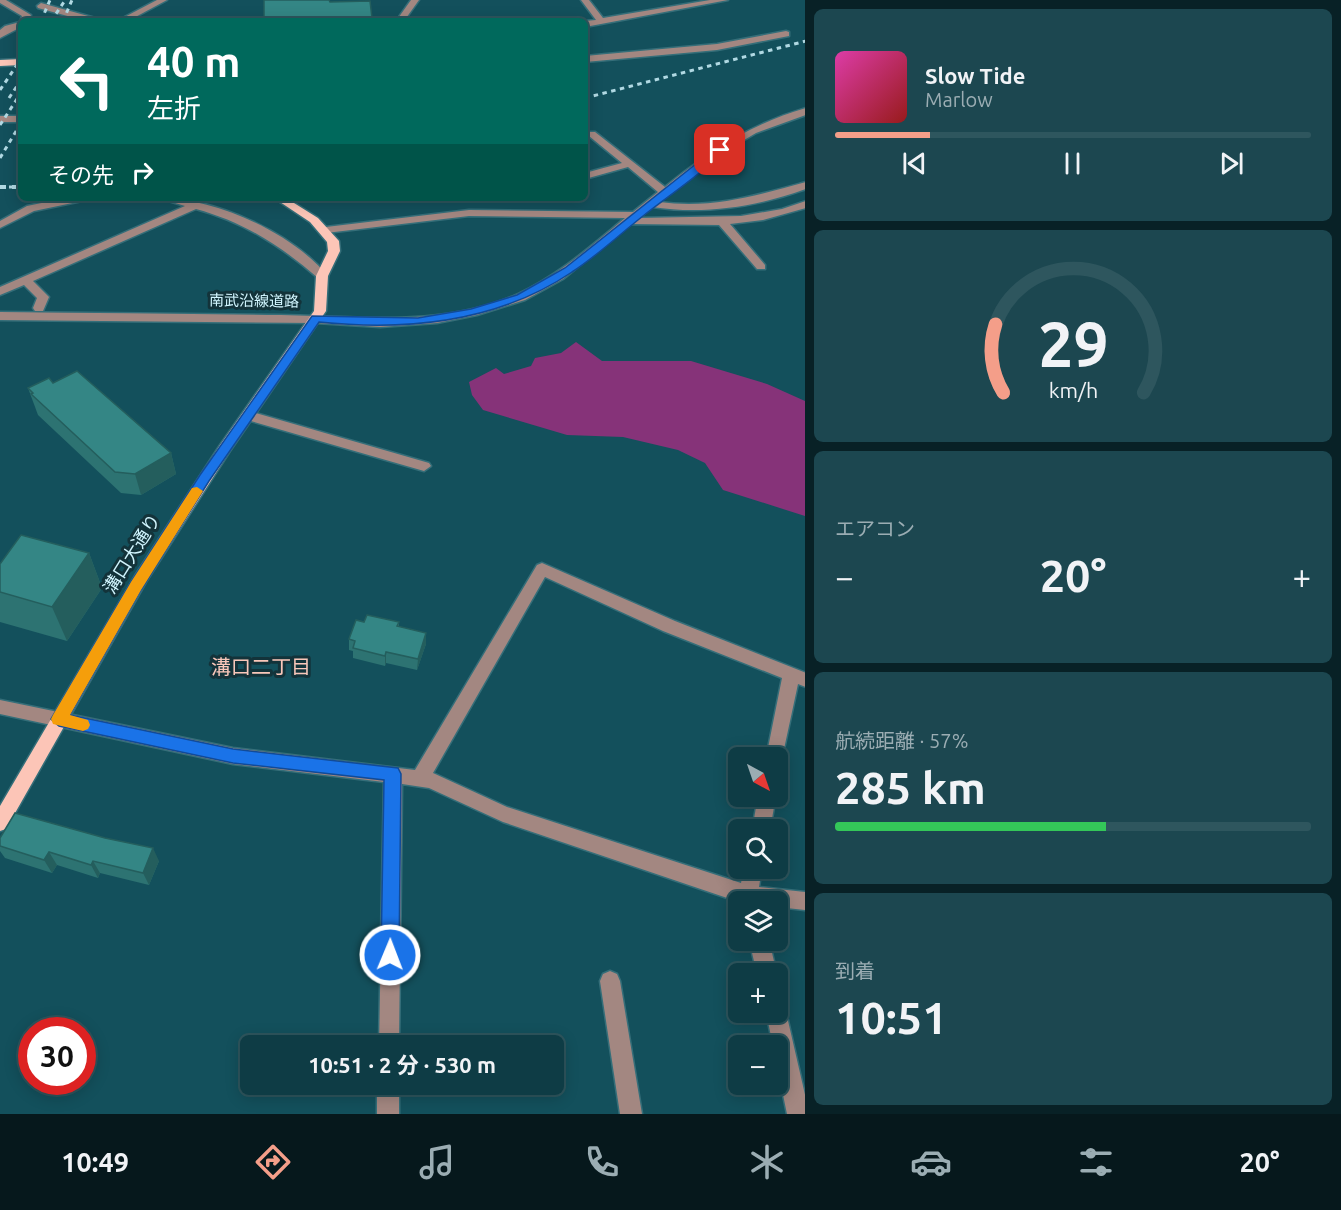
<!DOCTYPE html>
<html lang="ja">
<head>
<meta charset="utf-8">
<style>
	:root { --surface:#0e3c45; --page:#1c4750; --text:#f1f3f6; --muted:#9badb3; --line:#2e565e; --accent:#f49e89 }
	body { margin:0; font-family:Ubuntu,"Noto Sans JP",sans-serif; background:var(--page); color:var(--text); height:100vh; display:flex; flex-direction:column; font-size:22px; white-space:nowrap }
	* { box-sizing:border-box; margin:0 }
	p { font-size:20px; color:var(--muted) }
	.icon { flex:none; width:33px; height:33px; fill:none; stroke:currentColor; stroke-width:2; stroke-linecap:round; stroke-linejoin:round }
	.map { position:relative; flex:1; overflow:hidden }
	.side { display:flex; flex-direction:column; gap:9px; padding:9px; background:#082126; width:536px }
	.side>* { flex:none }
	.top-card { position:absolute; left:18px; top:18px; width:570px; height:183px; border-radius:9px; box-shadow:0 3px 15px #0003,0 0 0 2px var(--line); background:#00695c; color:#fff; overflow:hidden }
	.needle { width:39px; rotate:140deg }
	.fabs { position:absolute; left:728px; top:747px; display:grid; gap:12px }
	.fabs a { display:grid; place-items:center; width:60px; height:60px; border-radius:9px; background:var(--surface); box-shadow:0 3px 15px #0003,0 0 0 2px var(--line); font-size:30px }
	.speed { position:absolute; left:18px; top:1017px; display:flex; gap:12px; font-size:30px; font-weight:700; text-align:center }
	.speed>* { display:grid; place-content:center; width:78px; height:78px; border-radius:50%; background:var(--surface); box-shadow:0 3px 15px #0003,0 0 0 2px var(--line); line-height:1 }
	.speed .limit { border:9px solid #d22; background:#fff; color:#111 }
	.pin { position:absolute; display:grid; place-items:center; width:51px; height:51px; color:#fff; margin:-26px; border-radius:12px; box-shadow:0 3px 9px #0006 }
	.me { position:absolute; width:66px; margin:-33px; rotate:1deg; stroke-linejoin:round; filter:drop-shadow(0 0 4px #0008) }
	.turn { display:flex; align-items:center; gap:21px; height:126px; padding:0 30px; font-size:27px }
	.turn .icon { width:78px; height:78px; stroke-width:2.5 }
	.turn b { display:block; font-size:42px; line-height:51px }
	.then { display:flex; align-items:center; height:57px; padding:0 30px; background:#0003; gap:12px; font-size:22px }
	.big { font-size:45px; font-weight:700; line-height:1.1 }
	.side .card { flex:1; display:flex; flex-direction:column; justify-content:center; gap:9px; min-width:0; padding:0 21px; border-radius:9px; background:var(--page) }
	.side .dial { align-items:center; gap:0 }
	.dial svg { height:156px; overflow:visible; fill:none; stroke:var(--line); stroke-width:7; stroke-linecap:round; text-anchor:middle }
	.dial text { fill:var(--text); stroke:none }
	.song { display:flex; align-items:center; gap:18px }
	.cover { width:72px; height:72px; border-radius:9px; background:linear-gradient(135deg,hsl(320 70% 55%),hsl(0 70% 35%)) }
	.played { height:6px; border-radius:3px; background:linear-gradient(90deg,var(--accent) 20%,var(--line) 20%) }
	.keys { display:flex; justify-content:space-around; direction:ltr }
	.heat { display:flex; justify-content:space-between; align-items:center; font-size:33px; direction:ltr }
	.charge { height:9px; border-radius:4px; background:linear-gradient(90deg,#34c759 57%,var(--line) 0) }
	.trip { position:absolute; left:240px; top:1035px; width:324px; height:60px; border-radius:9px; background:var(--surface); box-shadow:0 3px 15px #0003,0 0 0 2px var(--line); font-weight:700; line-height:60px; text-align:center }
	.tab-bar { display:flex; height:96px; justify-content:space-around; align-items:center; background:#06181c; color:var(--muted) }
	.tab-bar .icon { width:42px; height:42px }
	.tab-bar .active { color:var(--accent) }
	.tab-bar b { font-size:27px; color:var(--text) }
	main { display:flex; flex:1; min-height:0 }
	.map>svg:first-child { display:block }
	.green { fill:#863379 }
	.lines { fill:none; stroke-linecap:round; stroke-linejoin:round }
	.minor-casing { stroke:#356e79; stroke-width:3 }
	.major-casing { stroke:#356e79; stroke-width:3 }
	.minor { fill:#a38781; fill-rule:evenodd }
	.major { fill:#fcc5b7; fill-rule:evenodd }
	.rail-far1 { stroke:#b1d9e3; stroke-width:3; stroke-dasharray:4.5 4.5; stroke-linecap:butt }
	.rail { stroke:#b1d9e3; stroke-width:4; stroke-dasharray:6 6; stroke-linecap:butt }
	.wall { fill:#2d7372 }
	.shaded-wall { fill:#245e5d }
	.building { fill:#348685; stroke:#245e5d; stroke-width:1.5 }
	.route { fill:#1a73e8; stroke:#114b97; stroke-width:1.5 }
	.slow { fill:#f59e0b }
	.labels { text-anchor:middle; stroke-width:6; stroke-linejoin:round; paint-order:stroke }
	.far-street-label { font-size:15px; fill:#d1f5fe; stroke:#13333a }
	.street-label { font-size:18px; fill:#d1f5fe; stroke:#13333a }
	.neighbourhood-label { font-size:20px; fill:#f9c7ba; stroke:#13333a }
</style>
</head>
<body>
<main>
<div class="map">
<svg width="806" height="1114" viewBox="0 0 806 1114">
	<rect width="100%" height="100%" fill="#13505c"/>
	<polygon class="green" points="576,342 602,361 691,361 767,384 805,401 805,516 723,490 705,463 678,450 623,437 567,435 483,410 472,395 469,382 496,368 504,374 531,366 535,358 561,353"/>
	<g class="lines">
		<g class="minor-casing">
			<g id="minor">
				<polygon points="0,0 6,0 31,15 28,21 21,21 21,27 0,38 0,30 5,26 20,22 22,16 0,3"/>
				<polygon points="157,0 167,0 128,21 117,21"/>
				<polygon points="411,0 419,0 404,21 396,21"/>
				<polygon points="581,0 589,0 603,18 710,0 728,0 585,27 585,21 596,20"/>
				<polygon points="41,3 99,19 100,21 86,21 38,8 37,6"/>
				<polygon points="786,31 789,32 789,36 717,50 585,62 585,56 717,44"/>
				<path d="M806,108V115L756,133L712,159L659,202C712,209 755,196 806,182V189C756,207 704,215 652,207L639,218L741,216L782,209L806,201V208L763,220L730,224L765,265V269H757L719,225L631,224L563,279L525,300L477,315L437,323L380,327L316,323L0,320V312C94,313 187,314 281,315C360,316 443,328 518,294C559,275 591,246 625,218L469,216L326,233L320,230L326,227L469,210L633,212L658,192L628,167L585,179V173L622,163L589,136V132H595L665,187C709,151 751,124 806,108Z"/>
				<rect x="0" y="116" width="21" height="6"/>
				<polygon points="66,198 87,198 82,201 34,211 0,228 0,221 27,206"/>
				<path d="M159,198C215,198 291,232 328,276L322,279L318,278C281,246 244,222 196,209L33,281L49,297L43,311H35L33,308L37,298L24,285L0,295V287L185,206Z"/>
				<polygon points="249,411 429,463 431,466 424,471 244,419 242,416"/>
				<polygon points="542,563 675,621 806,673 806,687 798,684 781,763 777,765 777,758 766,758 782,678 663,631 545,577 433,773 507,807 741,883 744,868 762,868 759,887 806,892 806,910 777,907 777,902 739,902 503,822 429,788 402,784 399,1046 379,1046 384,782 233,764 0,714 0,700 233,748 415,770 537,565"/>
				<polygon points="758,796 776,796 770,830 752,830"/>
				<polygon points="749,940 769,940 777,974 757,974"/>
				<polygon points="610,971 617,974 620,981 642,1114 620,1114 600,981 603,974"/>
				<polygon points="777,1002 783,1005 786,1012 806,1099 806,1114 787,1114 777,1066 777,1046 773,1046 766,1012 777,1012"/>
				<rect x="377" y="1084" width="22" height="30"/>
			</g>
		</g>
		<g class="major-casing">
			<g id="major">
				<polygon points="21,59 21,65 0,66 0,60"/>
				<polygon points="274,198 286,198 318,218 339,241 340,251 328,276 326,311 230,451 146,582 6,829 0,831 0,806 136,574 220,445 314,311 316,276 328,251 327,242 310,222"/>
			</g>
		</g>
		<use href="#minor" class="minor"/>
		<use href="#major" class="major"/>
		<g class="rail-far1">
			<polyline points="41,21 50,0"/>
			<polyline points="51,21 64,2"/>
			<polyline points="63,21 72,0"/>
			<polyline points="0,90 21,59"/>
			<polyline points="9,98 21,80"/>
			<polyline points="585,98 806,41"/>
			<polyline points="0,125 21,93"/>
			<polyline points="0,158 21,123"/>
			<polyline points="0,187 21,187"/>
		</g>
		<polyline class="rail" points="0,187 21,187"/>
	</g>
	<g class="wall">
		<polygon points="370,1 372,21 264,21 330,2"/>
		<polygon points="53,383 171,453 176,474 141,495 121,493 38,415 28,388"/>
		<polygon points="89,553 102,588 67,641 0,622 0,564"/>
		<polygon points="364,622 399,622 399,627 426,644 417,670 386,663 385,666 353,658 353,651 349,650 349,639"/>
		<polygon points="0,838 159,861 149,885 100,873 98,878 57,865 52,873 5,858 0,851"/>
	</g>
	<g class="shaded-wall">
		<polygon points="171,453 176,474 141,495 135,474"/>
		<polygon points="89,553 102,588 67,641 52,607"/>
		<polygon points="426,633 426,644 417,670 418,659"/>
		<polygon points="386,652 386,663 385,666 385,656"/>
		<polygon points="153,848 159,861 149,885 143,873"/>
		<polygon points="49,852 57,865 52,873 44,860"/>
		<polygon points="93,861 100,873 98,878 91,865"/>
	</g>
	<g class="building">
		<polygon points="264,0 329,0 330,2 370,1 372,18 264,21"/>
		<polygon points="77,371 171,453 135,474 115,472 31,394 33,393 28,388 49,378 53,383"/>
		<polygon points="21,535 89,553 52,607 0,592 0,564"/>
		<polygon points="367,615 399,622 397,626 426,633 418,659 386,652 385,656 353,648 355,641 349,639 356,620 364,622"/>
		<polygon points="15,813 105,838 153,848 143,873 93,861 91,865 49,852 44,860 0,846 0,838"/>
	</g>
	<path class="route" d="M716,148L724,150C701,175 669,195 643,216C620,234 597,256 572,272C498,322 406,331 319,322L209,481L141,590L70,715L233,749L398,768L401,774L399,955L396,962L390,964L384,962L381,955L384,780L233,763L59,726L51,719L131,582L200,475L312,316L418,318L471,309L517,295L565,268Z"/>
	<polygon class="slow" points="197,487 203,491 141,590 70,715 88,720 90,725 88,729 83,731 53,724 51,719 53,715 131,582 192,488"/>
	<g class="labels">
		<g class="far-street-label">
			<text transform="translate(254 301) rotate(1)" y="5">南武沿線道路</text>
		</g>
		<g class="street-label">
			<text transform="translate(132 554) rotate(-58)" y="6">溝口大通り</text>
		</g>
		<g class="neighbourhood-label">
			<text x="261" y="674">溝口二丁目</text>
		</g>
	</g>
</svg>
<div class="fabs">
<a><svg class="needle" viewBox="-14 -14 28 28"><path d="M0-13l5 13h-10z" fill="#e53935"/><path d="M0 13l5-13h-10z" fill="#9badb3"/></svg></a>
<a><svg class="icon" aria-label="search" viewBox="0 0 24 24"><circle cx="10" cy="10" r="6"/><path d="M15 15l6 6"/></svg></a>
<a><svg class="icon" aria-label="layers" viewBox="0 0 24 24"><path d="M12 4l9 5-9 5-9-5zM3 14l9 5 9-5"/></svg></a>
<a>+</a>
<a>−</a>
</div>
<div class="speed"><div class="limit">30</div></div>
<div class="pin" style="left:720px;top:150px;background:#d93025"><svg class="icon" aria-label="arrive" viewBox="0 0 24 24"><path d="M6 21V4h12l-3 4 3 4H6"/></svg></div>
<svg class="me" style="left:390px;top:955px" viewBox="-20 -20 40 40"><circle r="17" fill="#1a73e8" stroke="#fff" stroke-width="3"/><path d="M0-11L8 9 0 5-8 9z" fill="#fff"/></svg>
<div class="trip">10:51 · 2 分 · 530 m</div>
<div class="top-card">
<div class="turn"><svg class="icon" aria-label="left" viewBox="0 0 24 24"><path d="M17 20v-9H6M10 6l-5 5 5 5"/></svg><div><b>40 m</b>左折</div></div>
<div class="then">その先<svg class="icon" aria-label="right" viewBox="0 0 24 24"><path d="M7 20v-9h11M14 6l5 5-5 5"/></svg></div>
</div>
</div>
<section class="side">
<div class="card">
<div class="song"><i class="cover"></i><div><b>Slow Tide</b><p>Marlow</p></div></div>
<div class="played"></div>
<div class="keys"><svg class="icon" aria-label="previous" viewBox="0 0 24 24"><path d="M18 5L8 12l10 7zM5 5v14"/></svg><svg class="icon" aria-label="pause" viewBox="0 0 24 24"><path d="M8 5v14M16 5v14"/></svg><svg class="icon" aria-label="next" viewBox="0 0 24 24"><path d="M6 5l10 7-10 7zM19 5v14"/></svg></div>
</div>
<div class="card dial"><svg viewBox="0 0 100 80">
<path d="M14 69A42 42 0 1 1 86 69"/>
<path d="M14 69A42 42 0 0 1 10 34" stroke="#f49e89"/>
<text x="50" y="56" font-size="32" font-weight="700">29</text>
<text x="50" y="72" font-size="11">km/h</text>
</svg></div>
<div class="card"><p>エアコン</p>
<div class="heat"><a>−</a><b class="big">20°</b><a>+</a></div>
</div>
<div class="card"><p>航続距離 · 57%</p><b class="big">285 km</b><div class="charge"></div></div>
<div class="card"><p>到着</p><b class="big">10:51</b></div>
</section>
</main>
<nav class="tab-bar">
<b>10:49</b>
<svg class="icon active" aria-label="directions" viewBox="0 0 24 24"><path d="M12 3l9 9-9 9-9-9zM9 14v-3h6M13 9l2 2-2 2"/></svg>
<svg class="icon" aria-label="music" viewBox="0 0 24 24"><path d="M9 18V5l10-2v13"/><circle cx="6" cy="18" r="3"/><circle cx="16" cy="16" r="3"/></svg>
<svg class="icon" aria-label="phone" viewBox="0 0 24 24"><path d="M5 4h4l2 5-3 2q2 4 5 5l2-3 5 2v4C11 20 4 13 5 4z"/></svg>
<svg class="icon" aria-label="climate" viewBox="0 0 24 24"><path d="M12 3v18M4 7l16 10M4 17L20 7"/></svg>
<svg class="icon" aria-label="car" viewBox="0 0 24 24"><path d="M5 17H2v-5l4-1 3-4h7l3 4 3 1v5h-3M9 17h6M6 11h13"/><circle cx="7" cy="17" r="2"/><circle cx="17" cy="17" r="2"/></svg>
<svg class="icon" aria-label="filters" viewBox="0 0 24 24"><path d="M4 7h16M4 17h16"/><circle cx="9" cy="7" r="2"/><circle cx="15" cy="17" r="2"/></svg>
<b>20°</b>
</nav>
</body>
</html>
